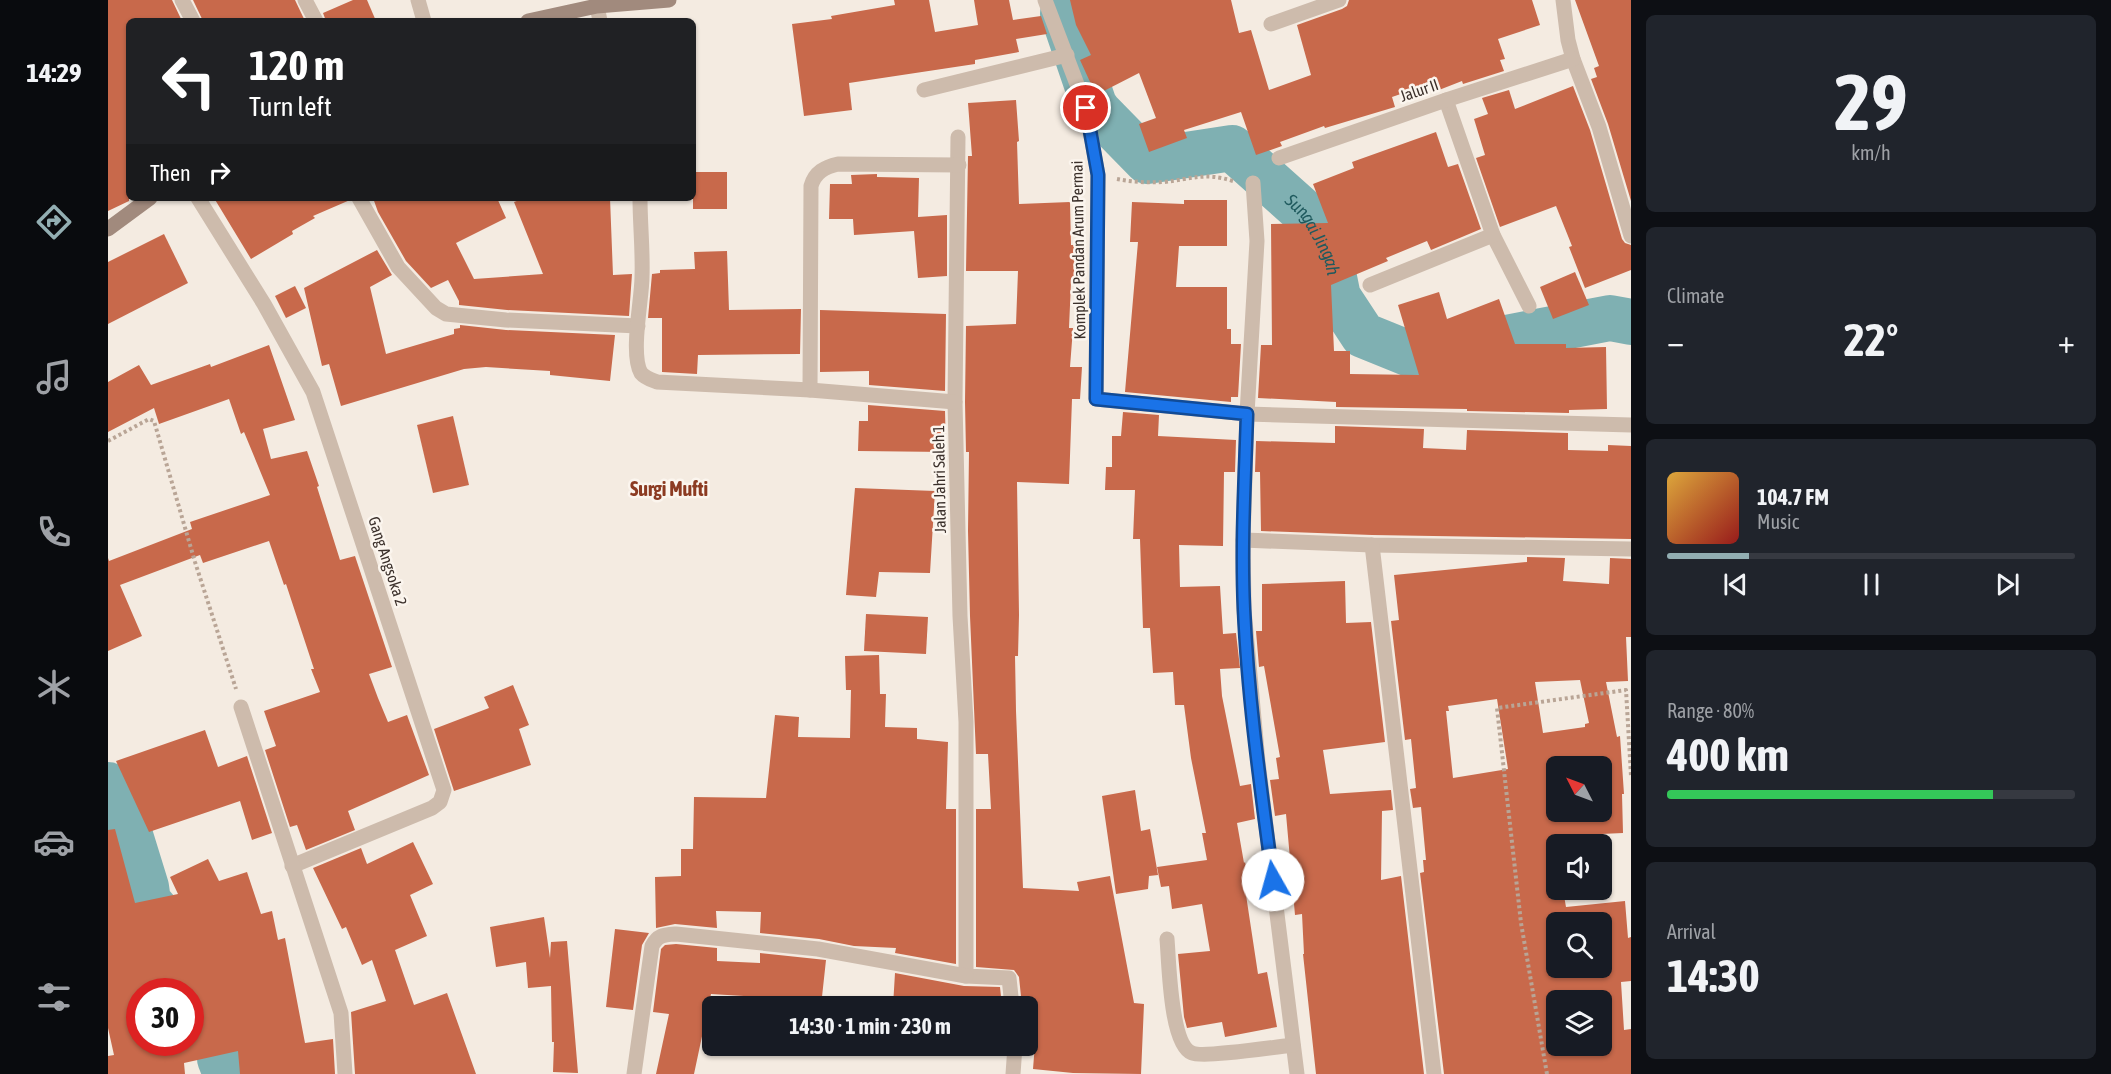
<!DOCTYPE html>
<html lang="en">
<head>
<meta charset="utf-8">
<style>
	:root { --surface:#171b24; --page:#20242c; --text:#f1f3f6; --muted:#9ea1a6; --line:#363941; --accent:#92aeb2 }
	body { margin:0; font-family:"Asap Condensed",sans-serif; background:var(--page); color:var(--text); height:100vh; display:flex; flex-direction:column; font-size:22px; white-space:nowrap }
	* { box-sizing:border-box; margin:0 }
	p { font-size:20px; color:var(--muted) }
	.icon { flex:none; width:33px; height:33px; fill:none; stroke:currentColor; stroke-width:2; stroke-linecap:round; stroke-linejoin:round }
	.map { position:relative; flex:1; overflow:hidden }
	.sheet { display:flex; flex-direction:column; gap:15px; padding:15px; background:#0d0f14; width:480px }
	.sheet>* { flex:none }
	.hud { position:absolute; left:18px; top:18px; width:570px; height:183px; border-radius:9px; box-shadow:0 2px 4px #0004; background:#202124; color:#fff; overflow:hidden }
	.needle { width:39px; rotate:312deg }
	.fabs { position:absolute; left:1438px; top:756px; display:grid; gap:12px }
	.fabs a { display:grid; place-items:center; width:66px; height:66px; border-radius:9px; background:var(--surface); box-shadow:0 2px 4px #0004; font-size:30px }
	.speed { position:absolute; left:18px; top:978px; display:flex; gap:12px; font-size:30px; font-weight:700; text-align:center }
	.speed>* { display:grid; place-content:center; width:78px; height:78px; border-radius:50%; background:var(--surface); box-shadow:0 2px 4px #0004; line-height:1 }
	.speed .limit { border:9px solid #d22; background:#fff; color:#111 }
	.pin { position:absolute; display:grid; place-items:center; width:51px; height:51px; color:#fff; margin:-26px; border:3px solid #fff; border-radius:50%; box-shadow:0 2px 6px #0007 }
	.me { position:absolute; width:66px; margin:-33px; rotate:353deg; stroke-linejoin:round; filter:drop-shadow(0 0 4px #0008) }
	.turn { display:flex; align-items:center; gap:21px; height:126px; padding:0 24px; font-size:27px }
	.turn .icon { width:78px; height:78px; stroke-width:2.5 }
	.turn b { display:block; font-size:42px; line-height:51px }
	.then { display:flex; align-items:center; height:57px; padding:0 24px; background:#0003; gap:12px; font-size:22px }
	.big { font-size:45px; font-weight:700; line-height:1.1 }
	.sheet .tile { flex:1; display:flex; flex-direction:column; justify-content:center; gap:9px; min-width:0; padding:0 21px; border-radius:9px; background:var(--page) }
	.sheet .dial { align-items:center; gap:0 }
	.dial b { font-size:78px; line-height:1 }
	.song { display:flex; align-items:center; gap:18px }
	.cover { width:72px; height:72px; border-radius:9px; background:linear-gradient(135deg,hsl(40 70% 55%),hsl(0 70% 35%)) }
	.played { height:6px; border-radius:3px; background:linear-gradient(90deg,var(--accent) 20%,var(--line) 20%) }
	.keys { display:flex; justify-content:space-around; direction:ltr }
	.heat { display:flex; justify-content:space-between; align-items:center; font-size:33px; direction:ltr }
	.charge { height:9px; border-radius:4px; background:linear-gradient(90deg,#34c759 80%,var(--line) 0) }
	.trip { position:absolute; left:594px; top:996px; width:336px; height:60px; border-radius:9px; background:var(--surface); box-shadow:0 2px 4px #0004; font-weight:700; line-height:60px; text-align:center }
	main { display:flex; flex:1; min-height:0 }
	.tab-bar { display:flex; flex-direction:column; width:108px; justify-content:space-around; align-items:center; background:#090b0e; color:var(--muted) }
	.tab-bar .icon { width:42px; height:42px }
	.tab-bar .selected { color:var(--accent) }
	.tab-bar b { font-size:27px; color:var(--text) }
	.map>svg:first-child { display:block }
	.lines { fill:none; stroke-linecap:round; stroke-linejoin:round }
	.river { stroke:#7fb0b2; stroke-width:46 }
	.building { fill:#c8694b; fill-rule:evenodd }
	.path { stroke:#b9a596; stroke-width:4; stroke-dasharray:3 3; stroke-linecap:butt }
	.street { stroke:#cdbbac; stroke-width:15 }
	.secondary { stroke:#a18a7d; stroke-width:15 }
	.route-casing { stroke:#114b97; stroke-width:15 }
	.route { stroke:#1a73e8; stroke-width:10 }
	.labels { text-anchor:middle; stroke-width:5; stroke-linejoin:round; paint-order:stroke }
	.street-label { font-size:16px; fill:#3b302b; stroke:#fbf5ee }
	.water-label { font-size:18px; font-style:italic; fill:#1f5a5e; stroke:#fbf5ee }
	.quarter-label { font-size:20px; font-weight:bold; fill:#8c3b22; stroke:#fbf5ee }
</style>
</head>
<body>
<main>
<nav class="tab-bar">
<b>14:29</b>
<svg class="icon selected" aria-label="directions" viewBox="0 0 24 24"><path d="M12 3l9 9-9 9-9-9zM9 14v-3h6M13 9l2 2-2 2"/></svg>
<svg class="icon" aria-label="music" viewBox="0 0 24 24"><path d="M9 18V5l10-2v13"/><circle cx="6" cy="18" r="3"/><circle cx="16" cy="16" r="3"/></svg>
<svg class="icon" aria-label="phone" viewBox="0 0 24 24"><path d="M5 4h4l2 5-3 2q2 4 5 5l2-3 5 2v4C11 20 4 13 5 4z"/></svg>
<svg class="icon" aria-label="climate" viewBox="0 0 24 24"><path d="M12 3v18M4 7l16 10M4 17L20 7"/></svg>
<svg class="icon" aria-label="car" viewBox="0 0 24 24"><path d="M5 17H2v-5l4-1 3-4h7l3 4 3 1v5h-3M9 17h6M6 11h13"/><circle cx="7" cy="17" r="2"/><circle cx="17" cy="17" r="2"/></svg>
<svg class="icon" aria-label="filters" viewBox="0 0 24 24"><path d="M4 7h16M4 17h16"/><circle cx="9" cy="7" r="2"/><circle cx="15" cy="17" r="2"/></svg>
</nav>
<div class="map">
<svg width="1523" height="1074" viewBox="0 0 1523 1074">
	<rect width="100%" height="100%" fill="#f4ebe1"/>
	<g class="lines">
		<g class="river">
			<path id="s1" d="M957,0L955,14L986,105L991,112L1039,161L1124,148L1198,214L1222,258L1230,297L1255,335L1329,365L1398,338L1502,318L1523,322"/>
			<polyline points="0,785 13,806 38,887 40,901 116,990 112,1059 118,1074"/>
		</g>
	</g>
	<g class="building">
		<polygon points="0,0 64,0 74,21 21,21 21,201 0,211"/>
		<polygon points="85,0 187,0 197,21 95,21"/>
		<polygon points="245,0 259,0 268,21 218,21 215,13"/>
		<polygon points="786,0 821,0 827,32 870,25 866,0 901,0 905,20 933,16 939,34 908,39 911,52 867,60 867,64 741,83 744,110 696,116 684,24 724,19 723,16 787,5"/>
		<polygon points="962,0 1123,0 1131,33 1143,30 1161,90 1203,75 1189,25 1234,9 1239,6 1241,0 1424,0 1432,25 1390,39 1397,59 1392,60 1396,71 1355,84 1354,81 1331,90 1328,82 1284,97 1287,107 1217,128 1216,126 1172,142 1174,146 1148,155 1133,112 1076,130 1079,138 1041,152 1031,124 1048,118 1031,73 988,95 972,60 983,55 968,25"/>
		<polygon points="1467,0 1523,0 1523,201 1500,124 1483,79 1489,77 1486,68 1491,66"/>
		<polygon points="1465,86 1482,130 1514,239 1517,243 1523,245 1523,270 1477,288 1461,247 1464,246 1448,206 1392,227 1368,158 1377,155 1366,119 1380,114 1374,98 1401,90 1407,109"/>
		<polygon points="908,100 911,141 909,142 911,204 962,202 963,245 967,245 966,282 963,282 961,328 965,328 962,367 974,367 972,399 964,399 961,484 909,482 911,615 910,656 907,656 908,711 915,888 971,891 969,882 1002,876 1026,1003 1036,1004 1033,1074 965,1073 925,1069 930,1006 914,1006 911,977 906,970 868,967 868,809 883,809 880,754 868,754 862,616 860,531 861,452 858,452 857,402 858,326 908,324 910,271 858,271 860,156 864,156 860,103"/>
		<polygon points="1328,132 1340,167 1350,164 1373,229 1323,250 1319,241 1278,258 1280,261 1223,285 1226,351 1242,351 1242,374 1311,375 1290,305 1331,292 1339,319 1391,299 1407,344 1458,344 1458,348 1498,347 1499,409 1461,410 1461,413 1359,411 1359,409 1228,407 1228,402 1150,398 1153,345 1164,345 1163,224 1220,223 1205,184 1246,168 1244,162"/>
		<rect x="585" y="172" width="34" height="37"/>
		<polygon points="769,174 769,177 811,178 810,217 839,215 839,276 810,278 806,231 746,235 745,219 721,219 722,184 744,184 743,175"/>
		<polygon points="106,198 241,198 242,200 205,216 207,218 184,231 185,234 143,259"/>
		<polygon points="265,198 389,198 398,218 348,243 366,279 435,274 406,202 417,198 502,198 505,275 524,274 521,316 399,310 351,305 351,301 340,280 323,288 298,261 270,212"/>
		<polygon points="1076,200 1119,200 1119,246 1071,246 1068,287 1119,287 1119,329 1123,329 1123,344 1133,344 1130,397 1123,397 1123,402 1017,392 1030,242 1022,242 1024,202 1076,204"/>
		<polygon points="56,234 80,283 0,324 0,262"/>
		<polygon points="269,250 284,275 262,287 278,354 346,334 346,329 352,328 352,325 398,330 507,335 502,381 442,375 442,371 378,367 356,369 233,406 221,364 214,366 196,288"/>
		<polygon points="619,251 621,310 693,309 692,354 590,355 589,374 554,372 554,318 540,318 544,274 552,273 552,270 587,269 586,252"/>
		<polygon points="1467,272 1481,305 1445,319 1432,287"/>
		<polygon points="187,286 198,308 178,318 167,296"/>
		<polygon points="712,310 838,314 837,391 761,385 761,371 712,372"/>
		<polygon points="161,345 187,420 155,429 163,459 199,451 211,486 209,487 232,560 247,556 284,667 261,674 270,698 280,722 299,715 321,775 240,811 247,830 198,850 189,825 182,827 157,750 168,746 156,711 212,692 203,669 206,669 178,584 176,585 161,541 95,563 92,555 12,585 34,636 0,651 0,558 1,561 84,529 82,522 162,495 136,432 133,434 121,399 51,424 46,408 0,432 0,382 31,365 43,385 102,364 103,367"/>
		<polygon points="760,405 837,411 838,452 750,451 751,421 760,421"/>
		<polygon points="1015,412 1051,415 1050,436 1128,440 1127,472 1116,472 1115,546 1071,545 1072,587 1112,586 1115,634 1128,633 1132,668 1112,669 1114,696 1132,786 1143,784 1147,819 1129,823 1136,863 1137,862 1145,894 1138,895 1150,974 1159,972 1169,1027 1117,1037 1114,1022 1079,1028 1076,1017 1070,954 1102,951 1094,904 1064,909 1061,886 1053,887 1049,867 1099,860 1094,833 1098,833 1083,758 1076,705 1067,705 1065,672 1045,673 1042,628 1035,628 1032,539 1025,539 1027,490 997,490 998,467 1004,467 1004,436 1013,436"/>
		<polygon points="345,416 361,485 325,493 309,425"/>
		<polygon points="1227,426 1316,429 1315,448 1358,450 1359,430 1460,433 1460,450 1500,451 1500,445 1523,446 1523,539 1264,535 1153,531 1152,472 1147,472 1148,441 1227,443"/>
		<polygon points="747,488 827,491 822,573 771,572 768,597 738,595"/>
		<path d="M1419,557L1457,558L1455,581L1501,584L1502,558L1523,559V637H1518L1520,681L1498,682L1509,737L1512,736L1516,794H1514L1515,833L1449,836V890H1455L1458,907L1517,901L1520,938L1523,937V981L1513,982L1516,1030L1523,1029V1074H1336L1312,873L1316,872L1315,860H1318L1313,807L1305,808L1302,789L1308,788L1303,739L1297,740L1283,621L1291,620L1286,575L1419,562ZM1472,680L1481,723L1477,724V727L1435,733L1427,682ZM1389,699L1400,769L1345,778L1338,711H1341L1340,706ZM1449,766H1494V812H1449ZM1449,922H1494V968H1449ZM1449,1000H1494V1046H1449Z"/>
		<polygon points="1237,581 1238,623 1263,622 1277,742 1215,750 1222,794 1283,790 1285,810 1274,811 1273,880 1293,876 1316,1074 1208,1074 1195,954 1196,954 1194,914 1187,915 1178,814 1167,816 1162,780 1171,779 1168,758 1172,757 1156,666 1151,667 1148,631 1154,631 1154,584"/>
		<polygon points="758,614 820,617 818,654 756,651"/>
		<polygon points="771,655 772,694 778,694 777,727 809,728 809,739 840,742 838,809 848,809 848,964 787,953 788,948 746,946 711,939 652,933 653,912 608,911 609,928 567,924 548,928 547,877 573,876 573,849 585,849 586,797 658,798 667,715 691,717 690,737 742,738 743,690 738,690 737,656"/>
		<polygon points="405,685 421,725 411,729 423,765 346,791 326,729 381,708 376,697"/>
		<polygon points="97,730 110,767 139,756 164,833 144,840 132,801 41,832 8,761"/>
		<polygon points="1027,790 1033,831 1042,829 1050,875 1041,876 1040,889 1008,894 994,796"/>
		<path d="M7,829L27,903L70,894L62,877L100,859L111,881L139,872L153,914L164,911L170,940L177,938L197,1043L225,1039L227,1074H132L130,1051L76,1063L77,1074H0V1056L6,1055L0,1028V830ZM32,992H82V1042H32Z"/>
		<polygon points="305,842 325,884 302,895 319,936 287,950 306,1005 339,993 368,1074 247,1074 243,1012 278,1001 264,960 254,965 238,927 234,929 205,868 253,848 259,864"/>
		<polygon points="436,917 442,958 443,942 459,941 470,1073 445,1072 446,1042 444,1042 443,986 420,988 418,962 388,967 382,927"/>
		<polygon points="507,929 541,933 534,945 525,1010 498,1007"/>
		<polygon points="568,944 609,948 609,961 652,963 652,953 718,960 713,1006 666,1006 667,998 603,994 586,1074 548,1074 561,1014 545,1012 553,949 557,945"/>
		<polygon points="787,973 856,986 892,987 894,1006 785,1006"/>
	</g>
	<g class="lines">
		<g class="path">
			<path d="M1009,179C1024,182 1040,183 1056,182C1084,179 1096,172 1125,181"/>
			<polyline points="0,441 41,419 46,421 87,562 128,689"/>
			<polyline points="1439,1074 1413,923 1389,708 1518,690 1523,776"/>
		</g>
		<g class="street">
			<polyline points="74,0 85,21"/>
			<polyline points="197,0 208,21"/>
			<polyline points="310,0 316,21"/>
			<polyline points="937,0 978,108 990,175 988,399 1139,414 1523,425"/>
			<polyline points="1455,0 1460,40 1465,59 1491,127 1523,236"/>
			<polyline points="489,6 492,21"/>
			<polyline points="1163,24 1231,0"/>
			<polyline points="816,90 959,55"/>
			<polyline points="1338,100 1385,235 1421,306"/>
			<polyline points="850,137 847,402 852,616 858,722 858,976 901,978 904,1006"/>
			<polyline points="1171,158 1338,100 1465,59"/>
			<polyline points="1145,183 1149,241 1139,414 1135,540 1136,610 1150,762 1189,1074"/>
			<polyline points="90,198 156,304 205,392 336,790 332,802 324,808 184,866"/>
			<polyline points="251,198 290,267 328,308 338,314 398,320 530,326"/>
			<path d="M532,198C532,224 535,251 534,277C534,299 522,354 533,373C537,378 544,380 549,382L702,390L847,402"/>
			<polyline points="1262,285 1385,235"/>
			<path d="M702,390L703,186C707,172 717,167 730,164L851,165"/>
			<polyline points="1135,540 1264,545 1523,549"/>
			<polyline points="1264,545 1326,1074"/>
			<polyline points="133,707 233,1013 237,1074"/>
			<path d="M1059,939C1061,961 1062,1045 1084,1053C1095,1058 1167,1047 1185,1045"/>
			<path d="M526,1074L544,946C550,935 555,935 568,934L710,949L858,976"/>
			<polyline points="905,1074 907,1046"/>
		</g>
		<g class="secondary">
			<polyline points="420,21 489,6 561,0"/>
			<polyline points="0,229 42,198"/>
		</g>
	</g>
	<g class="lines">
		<g class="route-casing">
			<path id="route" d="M978,108L990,175L988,399L1139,414C1137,479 1133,544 1136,609C1140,700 1153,790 1165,880"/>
		</g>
		<use href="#route" class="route"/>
	</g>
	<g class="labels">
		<g class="street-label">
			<text transform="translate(1311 90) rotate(-19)" y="6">Jalur II</text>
			<text transform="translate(970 250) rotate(-91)" y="6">Komplek Pandan Arum Permai</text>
			<text transform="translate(831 479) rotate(-91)" y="6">Jalan Jahri Saleh 1</text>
			<text transform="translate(280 561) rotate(72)" y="6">Gang Angsoka 2</text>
		</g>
		<g class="water-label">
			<text dy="6" stroke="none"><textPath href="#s1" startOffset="394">Sungai Jingah</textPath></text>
		</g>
		<g class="quarter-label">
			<text x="561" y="496">Surgi Mufti</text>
		</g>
	</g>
</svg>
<div class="fabs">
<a><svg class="needle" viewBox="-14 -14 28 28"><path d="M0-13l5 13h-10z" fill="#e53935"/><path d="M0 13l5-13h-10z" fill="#9ea1a6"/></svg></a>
<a><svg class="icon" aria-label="sound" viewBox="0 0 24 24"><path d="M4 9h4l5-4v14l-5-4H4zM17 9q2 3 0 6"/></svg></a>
<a><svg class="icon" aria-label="search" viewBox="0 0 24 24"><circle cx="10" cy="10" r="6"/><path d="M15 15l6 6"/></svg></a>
<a><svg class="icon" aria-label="layers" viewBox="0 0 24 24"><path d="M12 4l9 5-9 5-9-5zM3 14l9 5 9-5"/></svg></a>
</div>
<div class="speed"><div class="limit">30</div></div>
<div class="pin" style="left:978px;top:108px;background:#d93025"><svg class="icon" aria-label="arrive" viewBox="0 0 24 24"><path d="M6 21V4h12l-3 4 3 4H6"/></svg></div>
<svg class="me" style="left:1165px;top:880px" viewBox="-20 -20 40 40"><circle r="19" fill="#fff"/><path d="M0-13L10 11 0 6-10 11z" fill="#1a73e8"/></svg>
<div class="trip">14:30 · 1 min · 230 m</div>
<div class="hud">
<div class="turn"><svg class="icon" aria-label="left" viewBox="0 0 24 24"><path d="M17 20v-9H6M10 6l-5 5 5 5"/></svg><div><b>120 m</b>Turn left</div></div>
<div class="then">Then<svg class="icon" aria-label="right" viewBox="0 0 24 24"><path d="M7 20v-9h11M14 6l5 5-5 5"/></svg></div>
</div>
</div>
<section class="sheet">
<div class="tile dial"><b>29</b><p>km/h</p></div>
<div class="tile"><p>Climate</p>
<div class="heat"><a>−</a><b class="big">22°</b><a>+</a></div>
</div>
<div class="tile">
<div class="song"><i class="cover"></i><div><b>104.7 FM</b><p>Music</p></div></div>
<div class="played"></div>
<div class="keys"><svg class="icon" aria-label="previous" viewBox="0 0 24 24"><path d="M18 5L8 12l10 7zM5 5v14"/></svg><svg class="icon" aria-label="pause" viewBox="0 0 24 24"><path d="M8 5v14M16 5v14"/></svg><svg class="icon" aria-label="next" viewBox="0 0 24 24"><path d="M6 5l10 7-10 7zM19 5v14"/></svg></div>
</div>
<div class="tile"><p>Range · 80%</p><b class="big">400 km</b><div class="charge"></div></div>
<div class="tile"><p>Arrival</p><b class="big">14:30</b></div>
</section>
</main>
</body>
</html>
